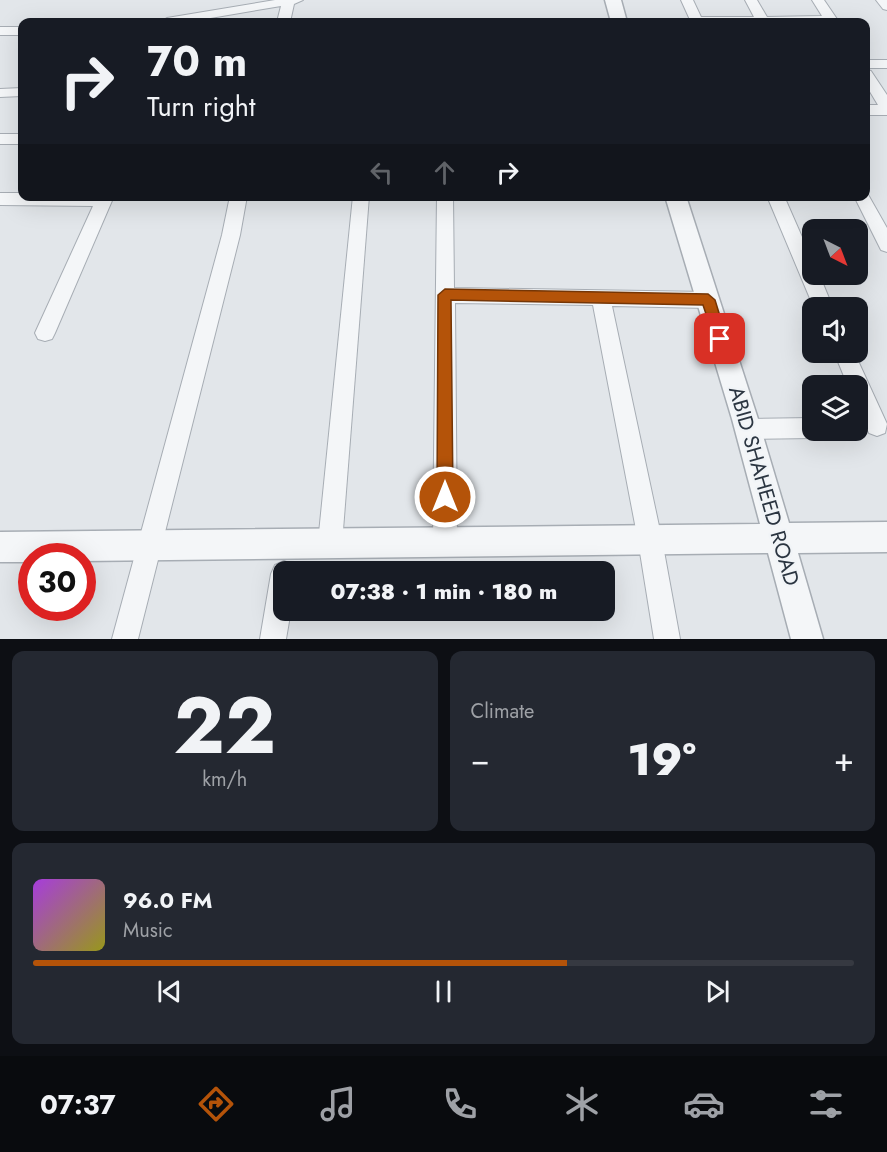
<!DOCTYPE html>
<html lang="en">
<head>
<meta charset="utf-8">
<style>
	:root { --surface:#171b24; --page:#242831; --text:#f1f3f6; --muted:#9ea1a6; --line:#363941; --accent:#b45309 }
	body { margin:0; font-family:Jost,sans-serif; background:var(--page); color:var(--text); height:100vh; display:flex; flex-direction:column; font-size:22px; white-space:nowrap }
	* { box-sizing:border-box; margin:0 }
	p { font-size:20px; color:var(--muted) }
	.icon { flex:none; width:33px; height:33px; fill:none; stroke:currentColor; stroke-width:2; stroke-linecap:round; stroke-linejoin:round }
	.map { position:relative; height:639px; overflow:hidden }
	.side { display:flex; flex-direction:column; gap:12px; padding:12px; background:#0d0f14; flex:1 }
	.side>* { flex:none }
	.hud { position:absolute; left:18px; top:18px; width:852px; height:183px; border-radius:12px; box-shadow:0 6px 24px #0002; background:#171b24; color:var(--text); overflow:hidden }
	.needle { width:39px; rotate:138deg }
	.fabs { position:absolute; left:802px; top:219px; display:grid; gap:12px }
	.fabs a { display:grid; place-items:center; width:66px; height:66px; border-radius:12px; background:var(--surface); box-shadow:0 6px 24px #0002; font-size:30px }
	.speed { position:absolute; left:18px; top:543px; display:flex; gap:12px; font-size:30px; font-weight:700; text-align:center }
	.speed>* { display:grid; place-content:center; width:78px; height:78px; border-radius:50%; background:var(--surface); box-shadow:0 6px 24px #0002; line-height:1 }
	.speed .limit { border:9px solid #d22; background:#fff; color:#111 }
	.pin { position:absolute; display:grid; place-items:center; width:51px; height:51px; color:#fff; margin:-26px; border-radius:12px; box-shadow:0 3px 9px #0006 }
	.me { position:absolute; width:66px; margin:-33px; rotate:0deg; stroke-linejoin:round; filter:drop-shadow(0 0 4px #0008) }
	.turn { display:flex; align-items:center; gap:21px; height:126px; padding:0 30px; font-size:27px }
	.turn .icon { width:78px; height:78px; stroke-width:2.5 }
	.turn b { display:block; font-size:42px; line-height:51px }
	.lanes { display:flex; align-items:center; height:57px; padding:0 30px; background:#0003; justify-content:center; gap:30px; direction:ltr }
	.lanes .off { opacity:.35 }
	.big { font-size:45px; font-weight:800; line-height:1.1 }
	.side .card { flex:1; display:flex; flex-direction:column; justify-content:center; gap:9px; min-width:0; padding:0 21px; border-radius:12px; background:var(--page) }
	.side .dial { align-items:center; gap:0 }
	.dial b { font-size:78px; line-height:1 }
	.song { display:flex; align-items:center; gap:18px }
	.cover { width:72px; height:72px; border-radius:9px; background:linear-gradient(135deg,hsl(280 70% 55%),hsl(60 70% 35%)) }
	.played { height:6px; border-radius:3px; background:linear-gradient(90deg,var(--accent) 65%,var(--line) 65%) }
	.keys { display:flex; justify-content:space-around; direction:ltr }
	.heat { display:flex; justify-content:space-between; align-items:center; font-size:33px; direction:ltr }
	.side .tiles { flex:1; display:grid; gap:12px; grid-template-columns:1fr 1fr }
	.card:last-child { grid-column:span 2 }
	.trip { position:absolute; left:273px; top:561px; width:342px; height:60px; border-radius:12px; background:var(--surface); box-shadow:0 6px 24px #0002; font-weight:800; line-height:60px; text-align:center }
	.menu { display:flex; height:96px; justify-content:space-around; align-items:center; background:#090b0e; color:var(--muted) }
	.menu .icon { width:42px; height:42px }
	.menu .on { color:var(--accent) }
	.menu b { font-size:27px; color:var(--text) }
	.map>svg:first-child { display:block }
	.lines { fill:none; stroke-linecap:round; stroke-linejoin:round }
	.minor-casing { stroke:#a7adb4; stroke-width:2 }
	.tertiary-casing { stroke:#a7adb4; stroke-width:3 }
	.minor { fill:#f4f6f8; fill-rule:evenodd }
	.tertiary { fill:#f4f6f8; fill-rule:evenodd }
	.route { fill:#b45309; stroke:#753606; stroke-width:1.5 }
	.labels { text-anchor:middle; stroke-width:5; stroke-linejoin:round; paint-order:stroke }
	.street-label { font-size:21px; fill:#2b3541; stroke:#f1f4f7 }
</style>
</head>
<body>
<div class="map">
<svg width="887" height="639" viewBox="0 0 887 639">
	<rect width="100%" height="100%" fill="#e2e6ea"/>
	<g class="lines">
		<g class="minor-casing">
			<g id="minor">
				<polygon points="275,0 303,0 294,4 290,22 277,22 281,6 187,22 160,22 167,18"/>
				<polygon points="681,0 693,0 701,17 754,17 745,0 757,0 767,17 822,16 812,0 824,0 839,22 691,22"/>
				<polygon points="876,0 887,0 887,10 883,9"/>
				<rect x="0" y="27" width="22" height="8"/>
				<rect x="866" y="60" width="21" height="8"/>
				<polygon points="866,70 871,71 887,95 887,115 866,115 866,105 878,105 866,85"/>
				<polygon points="22,88 22,96 0,97 0,89"/>
				<rect x="0" y="134" width="22" height="10"/>
				<polygon points="866,191 887,228 887,252 881,250 854,196 866,196"/>
				<polygon points="0,193 22,193 22,196 114,196 55,333 52,339 45,341 38,339 35,333 93,206 0,205"/>
				<polygon points="230,196 247,196 240,235 138,639 112,639 222,235"/>
				<polygon points="353,196 369,196 342,543 339,552 330,555 321,552 318,543"/>
				<polygon points="437,196 453,196 454,288 708,292 715,295 718,300 715,305 708,308 612,306 662,540 680,639 654,639 638,540 593,305 455,303 457,542 454,551 445,554 436,551 433,542"/>
				<polygon points="767,196 784,196 813,262 813,274 819,274 833,308 814,308"/>
				<polygon points="834,352 854,352 887,424 885,433 877,436 869,433 858,407 858,386 848,386"/>
				<polygon points="813,418 813,430 823,430 821,435 813,438 748,439 740,436 737,429 740,422 748,419"/>
				<polygon points="284,561 293,565 295,572 284,572 284,610 291,610 286,639 260,639 271,574 275,565"/>
			</g>
		</g>
		<g class="tertiary-casing">
			<g id="tertiary">
				<polygon points="605,0 621,0 627,22 611,22"/>
				<polygon points="665,196 686,196 758,419 789,523 887,522 887,552 798,553 823,639 791,639 768,553 82,561 82,556 32,556 32,562 0,562 0,532 760,524 732,419"/>
			</g>
		</g>
		<use href="#minor" class="minor"/>
		<use href="#tertiary" class="tertiary"/>
	</g>
	<polygon class="route" points="445,289 708,294 715,300 727,339 725,344 716,344 703,305 451,300 453,497 451,502 445,505 439,502 437,497 438,295"/>
	<g class="labels">
		<g class="street-label">
			<text transform="translate(764 486) rotate(74)" y="7">ABID SHAHEED ROAD</text>
		</g>
	</g>
</svg>
<div class="fabs">
<a><svg class="needle" viewBox="-14 -14 28 28"><path d="M0-13l5 13h-10z" fill="#e53935"/><path d="M0 13l5-13h-10z" fill="#9ea1a6"/></svg></a>
<a><svg class="icon" aria-label="sound" viewBox="0 0 24 24"><path d="M4 9h4l5-4v14l-5-4H4zM17 9q2 3 0 6"/></svg></a>
<a><svg class="icon" aria-label="layers" viewBox="0 0 24 24"><path d="M12 4l9 5-9 5-9-5zM3 14l9 5 9-5"/></svg></a>
</div>
<div class="speed"><div class="limit">30</div></div>
<div class="pin" style="left:720px;top:339px;background:#d93025"><svg class="icon" aria-label="arrive" viewBox="0 0 24 24"><path d="M6 21V4h12l-3 4 3 4H6"/></svg></div>
<svg class="me" style="left:445px;top:497px" viewBox="-20 -20 40 40"><circle r="17" fill="#b45309" stroke="#fff" stroke-width="3"/><path d="M0-11L8 9 0 5-8 9z" fill="#fff"/></svg>
<div class="trip">07:38 · 1 min · 180 m</div>
<div class="hud">
<div class="turn"><svg class="icon" aria-label="right" viewBox="0 0 24 24"><path d="M7 20v-9h11M14 6l5 5-5 5"/></svg><div><b>70 m</b>Turn right</div></div>
<div class="lanes"><svg class="icon off" aria-label="left" viewBox="0 0 24 24"><path d="M17 20v-9H6M10 6l-5 5 5 5"/></svg><svg class="icon off" aria-label="ahead" viewBox="0 0 24 24"><path d="M12 20V5M6 11l6-6 6 6"/></svg><svg class="icon" aria-label="right" viewBox="0 0 24 24"><path d="M7 20v-9h11M14 6l5 5-5 5"/></svg></div>
</div>
</div>
<section class="side">
<div class="tiles">
<div class="card dial"><b>22</b><p>km/h</p></div>
<div class="card"><p>Climate</p>
<div class="heat"><a>−</a><b class="big">19°</b><a>+</a></div>
</div>
<div class="card">
<div class="song"><i class="cover"></i><div><b>96.0 FM</b><p>Music</p></div></div>
<div class="played"></div>
<div class="keys"><svg class="icon" aria-label="previous" viewBox="0 0 24 24"><path d="M18 5L8 12l10 7zM5 5v14"/></svg><svg class="icon" aria-label="pause" viewBox="0 0 24 24"><path d="M8 5v14M16 5v14"/></svg><svg class="icon" aria-label="next" viewBox="0 0 24 24"><path d="M6 5l10 7-10 7zM19 5v14"/></svg></div>
</div>
</div>
</section>
<nav class="menu">
<b>07:37</b>
<svg class="icon on" aria-label="directions" viewBox="0 0 24 24"><path d="M12 3l9 9-9 9-9-9zM9 14v-3h6M13 9l2 2-2 2"/></svg>
<svg class="icon" aria-label="music" viewBox="0 0 24 24"><path d="M9 18V5l10-2v13"/><circle cx="6" cy="18" r="3"/><circle cx="16" cy="16" r="3"/></svg>
<svg class="icon" aria-label="phone" viewBox="0 0 24 24"><path d="M5 4h4l2 5-3 2q2 4 5 5l2-3 5 2v4C11 20 4 13 5 4z"/></svg>
<svg class="icon" aria-label="climate" viewBox="0 0 24 24"><path d="M12 3v18M4 7l16 10M4 17L20 7"/></svg>
<svg class="icon" aria-label="car" viewBox="0 0 24 24"><path d="M5 17H2v-5l4-1 3-4h7l3 4 3 1v5h-3M9 17h6M6 11h13"/><circle cx="7" cy="17" r="2"/><circle cx="17" cy="17" r="2"/></svg>
<svg class="icon" aria-label="filters" viewBox="0 0 24 24"><path d="M4 7h16M4 17h16"/><circle cx="9" cy="7" r="2"/><circle cx="15" cy="17" r="2"/></svg>
</nav>
</body>
</html>
